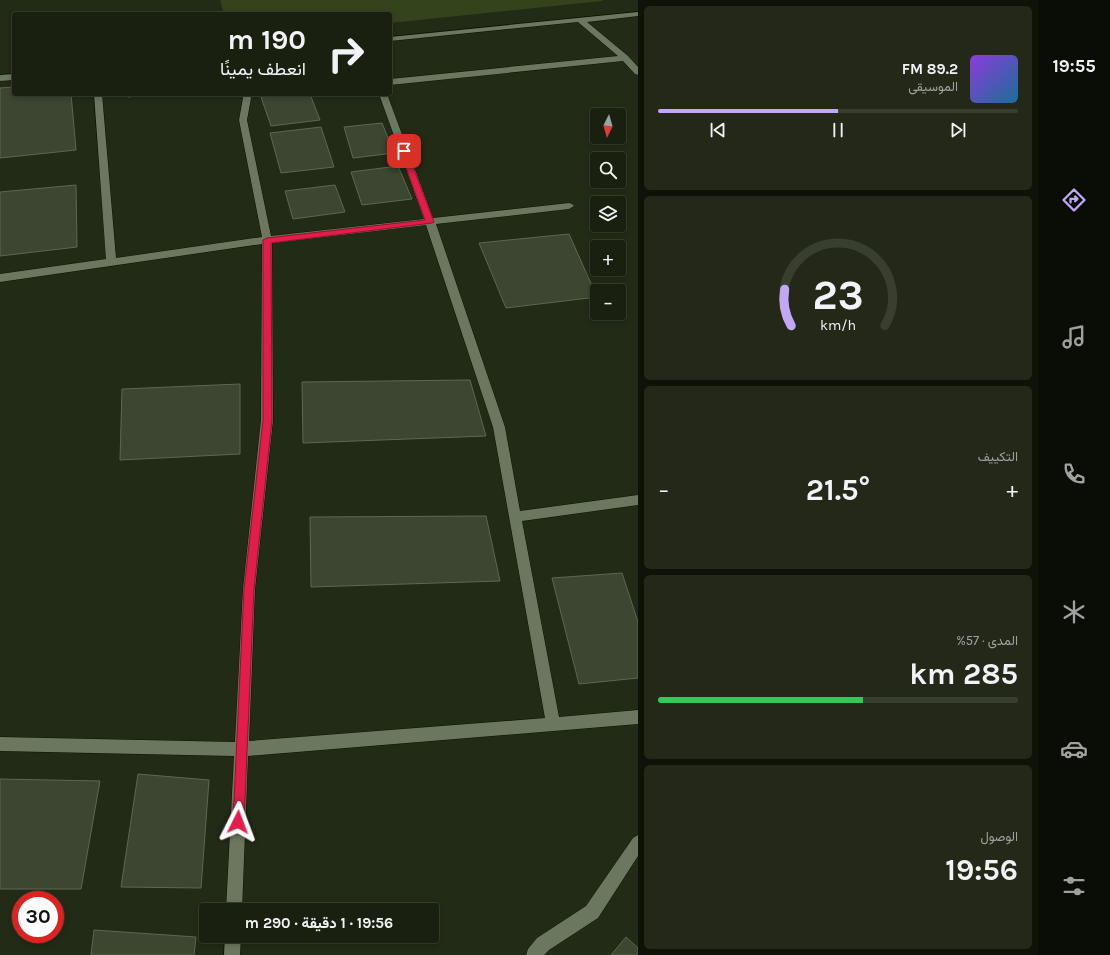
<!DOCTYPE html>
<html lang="ar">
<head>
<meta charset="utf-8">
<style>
	:root { --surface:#1a2010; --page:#232819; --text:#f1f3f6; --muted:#9fa39f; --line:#383e30; --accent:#c0a8f4 }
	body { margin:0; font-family:Karla,Vazirmatn,sans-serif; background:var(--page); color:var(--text); direction:rtl; height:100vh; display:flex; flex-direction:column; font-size:15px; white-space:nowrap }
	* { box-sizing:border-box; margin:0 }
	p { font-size:13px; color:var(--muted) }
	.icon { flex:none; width:22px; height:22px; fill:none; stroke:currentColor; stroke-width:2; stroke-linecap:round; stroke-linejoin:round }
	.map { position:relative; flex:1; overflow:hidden; direction:ltr }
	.drawer { display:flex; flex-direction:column; gap:6px; padding:6px; background:#0e1209; width:400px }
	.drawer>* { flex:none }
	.guide { position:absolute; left:12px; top:12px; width:380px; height:84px; border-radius:4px; box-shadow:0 2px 6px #0003,0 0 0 1px var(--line); direction:rtl; background:#1a2010; color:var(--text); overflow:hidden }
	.needle { width:26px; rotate:185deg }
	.buttons { position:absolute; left:590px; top:108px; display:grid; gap:8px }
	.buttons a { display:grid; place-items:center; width:36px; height:36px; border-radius:4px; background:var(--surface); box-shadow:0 2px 6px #0003,0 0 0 1px var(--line); font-size:20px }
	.speed { position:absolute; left:12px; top:891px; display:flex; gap:8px; font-size:20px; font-weight:700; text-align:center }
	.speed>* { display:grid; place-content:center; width:52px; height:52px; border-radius:50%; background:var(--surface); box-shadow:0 2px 6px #0003,0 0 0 1px var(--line); line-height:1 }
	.speed .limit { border:6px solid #d22; background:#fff; color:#111 }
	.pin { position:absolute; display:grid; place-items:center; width:34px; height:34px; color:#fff; margin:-17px; border-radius:8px; box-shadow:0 2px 6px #0006 }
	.me { position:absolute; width:44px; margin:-22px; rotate:3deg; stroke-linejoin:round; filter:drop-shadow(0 0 3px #0008) }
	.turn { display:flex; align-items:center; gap:14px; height:84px; padding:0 20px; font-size:18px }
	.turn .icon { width:52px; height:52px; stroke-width:2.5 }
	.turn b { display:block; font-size:28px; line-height:34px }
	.big { font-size:30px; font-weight:700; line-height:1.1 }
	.drawer .tile { flex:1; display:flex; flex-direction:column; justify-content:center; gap:6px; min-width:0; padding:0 14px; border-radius:6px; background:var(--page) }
	.drawer .dial { align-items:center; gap:0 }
	.dial svg { height:104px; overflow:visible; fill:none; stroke:var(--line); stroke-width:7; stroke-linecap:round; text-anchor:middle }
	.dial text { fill:var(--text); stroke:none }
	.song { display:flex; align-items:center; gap:12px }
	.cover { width:48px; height:48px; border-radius:6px; background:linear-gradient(135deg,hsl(270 70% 55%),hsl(200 70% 35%)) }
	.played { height:4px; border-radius:2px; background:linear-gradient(90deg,var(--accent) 50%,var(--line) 50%) }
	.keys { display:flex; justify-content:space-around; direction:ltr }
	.heat { display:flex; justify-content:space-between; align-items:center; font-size:22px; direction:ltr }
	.charge { height:6px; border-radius:3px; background:linear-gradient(90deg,#34c759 57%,var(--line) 0) }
	.trip { position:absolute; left:199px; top:903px; width:240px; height:40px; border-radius:4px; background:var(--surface); box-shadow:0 2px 6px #0003,0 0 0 1px var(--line); font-weight:700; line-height:40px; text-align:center; direction:rtl }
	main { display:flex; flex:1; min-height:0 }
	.tab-bar { display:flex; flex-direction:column; width:72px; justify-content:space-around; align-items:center; background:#0a0d06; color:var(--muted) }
	.tab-bar .icon { width:28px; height:28px }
	.tab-bar .active { color:var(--accent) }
	.tab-bar b { font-size:18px; color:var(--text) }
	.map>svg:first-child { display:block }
	.green { fill:#34431b }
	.building { fill:#3c4630; stroke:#5d6851 }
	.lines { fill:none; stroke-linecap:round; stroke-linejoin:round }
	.minor-casing { stroke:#0c1302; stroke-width:1 }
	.minor { fill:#6c775f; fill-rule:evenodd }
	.route { fill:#e11d48; stroke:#92132f }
</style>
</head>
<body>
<main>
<nav class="tab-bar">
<b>19:55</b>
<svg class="icon active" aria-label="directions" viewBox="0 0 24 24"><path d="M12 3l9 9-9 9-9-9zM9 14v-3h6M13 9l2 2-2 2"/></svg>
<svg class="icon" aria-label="music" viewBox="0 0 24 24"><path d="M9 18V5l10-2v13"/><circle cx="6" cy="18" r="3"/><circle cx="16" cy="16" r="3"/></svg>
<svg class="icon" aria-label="phone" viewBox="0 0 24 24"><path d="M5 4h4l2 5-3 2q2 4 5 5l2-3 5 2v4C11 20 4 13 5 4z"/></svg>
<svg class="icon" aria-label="climate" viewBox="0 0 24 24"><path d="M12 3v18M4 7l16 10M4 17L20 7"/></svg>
<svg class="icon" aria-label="car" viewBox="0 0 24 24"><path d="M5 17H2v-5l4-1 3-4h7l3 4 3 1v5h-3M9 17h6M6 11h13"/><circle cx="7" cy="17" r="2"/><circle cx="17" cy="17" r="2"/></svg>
<svg class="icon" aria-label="filters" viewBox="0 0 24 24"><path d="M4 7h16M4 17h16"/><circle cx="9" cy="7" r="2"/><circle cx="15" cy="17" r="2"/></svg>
</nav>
<section class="drawer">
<div class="tile">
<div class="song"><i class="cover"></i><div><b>89.2 FM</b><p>الموسيقى</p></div></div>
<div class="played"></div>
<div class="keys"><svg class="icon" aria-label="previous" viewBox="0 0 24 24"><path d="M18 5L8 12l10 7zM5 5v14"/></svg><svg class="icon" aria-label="pause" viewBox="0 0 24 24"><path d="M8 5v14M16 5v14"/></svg><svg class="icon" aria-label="next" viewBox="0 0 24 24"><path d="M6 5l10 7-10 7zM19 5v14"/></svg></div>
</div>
<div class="tile dial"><svg viewBox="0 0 100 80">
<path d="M14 69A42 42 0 1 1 86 69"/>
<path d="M14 69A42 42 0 0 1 9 41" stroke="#c0a8f4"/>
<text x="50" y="56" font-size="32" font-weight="700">23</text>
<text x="50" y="72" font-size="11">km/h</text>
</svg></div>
<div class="tile"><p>التكييف</p>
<div class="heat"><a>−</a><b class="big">21.5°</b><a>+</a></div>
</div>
<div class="tile"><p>المدى · 57%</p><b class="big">285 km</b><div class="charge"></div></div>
<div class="tile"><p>الوصول</p><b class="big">19:56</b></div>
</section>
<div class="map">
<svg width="638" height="955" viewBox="0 0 638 955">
	<rect width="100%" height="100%" fill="#222b16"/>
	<polygon class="green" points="220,0 602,0 602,1 390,23 390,14 224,14"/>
	<g class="building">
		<polygon points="14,87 14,94 71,94 76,150 0,158 0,88"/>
		<polygon points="128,94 154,94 128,97"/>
		<polygon points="286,94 310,94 320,120 271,126 261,97"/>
		<polygon points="382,123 394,153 353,158 344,127"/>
		<polygon points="321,127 334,167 281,173 270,133"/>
		<polygon points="398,166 412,199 362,205 351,172"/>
		<polygon points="76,185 77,247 0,256 0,192"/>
		<polygon points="335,185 345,212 293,219 285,191"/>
		<polygon points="569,234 597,297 506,308 479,243"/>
		<polygon points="470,380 486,436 303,443 302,382"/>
		<polygon points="240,384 240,454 120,460 122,389"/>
		<polygon points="486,516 500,581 311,587 310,517"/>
		<polygon points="622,573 638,622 638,678 579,684 552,578"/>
		<polygon points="138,774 209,780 201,888 121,887"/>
		<polygon points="0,779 100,781 81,889 0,889"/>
		<polygon points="94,930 196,937 194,955 91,955"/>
		<polygon points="626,937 638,948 638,955 611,955"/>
	</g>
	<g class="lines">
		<g class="minor-casing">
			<g id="minor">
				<polygon points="638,12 638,16 587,22 628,56 638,67 638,75 635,74 623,61 390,85 390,79 618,56 578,22 390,41 390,37"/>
				<polygon points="14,74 14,80 0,81 0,75"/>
				<path d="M94,94H102L116,258L262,237L239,120L243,98L242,94H250L251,98L247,120L271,236L424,219L379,94H387L433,218L569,203L572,204L574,206L569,209L436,224L505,427L520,511L638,495V505L522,521L559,717L638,710V724L248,756L242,910H226L234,756L0,751V737L235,742L243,589L261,420L262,244L0,282V274L106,259ZM426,225L493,427L545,718L249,741L255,589L273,420L272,243Z"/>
				<polygon points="638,835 638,856 598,918 549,950 544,955 526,955 528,949 537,938 586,906 633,838"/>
				<polygon points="225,936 241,936 240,955 224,955"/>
			</g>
		</g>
		<use href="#minor" class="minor"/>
	</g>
	<polygon class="route" points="401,149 404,149 407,151 434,222 432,223 271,243 272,420 254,589 244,822 242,826 238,828 234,826 233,822 244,589 263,420 263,240 267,238 425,220 400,151"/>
</svg>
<div class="buttons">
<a><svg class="needle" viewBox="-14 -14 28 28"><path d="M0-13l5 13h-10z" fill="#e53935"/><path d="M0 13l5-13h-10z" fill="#9fa39f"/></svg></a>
<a><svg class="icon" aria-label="search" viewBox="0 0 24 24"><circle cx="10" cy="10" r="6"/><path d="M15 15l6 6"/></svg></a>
<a><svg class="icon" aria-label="layers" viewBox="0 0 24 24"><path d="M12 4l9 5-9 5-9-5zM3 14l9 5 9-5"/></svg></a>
<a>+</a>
<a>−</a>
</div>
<div class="speed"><div class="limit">30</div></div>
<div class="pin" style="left:404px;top:151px;background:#d93025"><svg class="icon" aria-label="arrive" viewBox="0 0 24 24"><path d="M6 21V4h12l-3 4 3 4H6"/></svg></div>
<svg class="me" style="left:238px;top:822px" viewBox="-20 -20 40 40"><path d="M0-17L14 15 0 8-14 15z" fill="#e11d48" stroke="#fff" stroke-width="4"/></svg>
<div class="trip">19:56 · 1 دقيقة · 290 m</div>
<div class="guide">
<div class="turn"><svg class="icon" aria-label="right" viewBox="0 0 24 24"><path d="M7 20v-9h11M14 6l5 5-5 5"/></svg><div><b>190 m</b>انعطف يمينًا</div></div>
</div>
</div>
</main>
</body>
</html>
